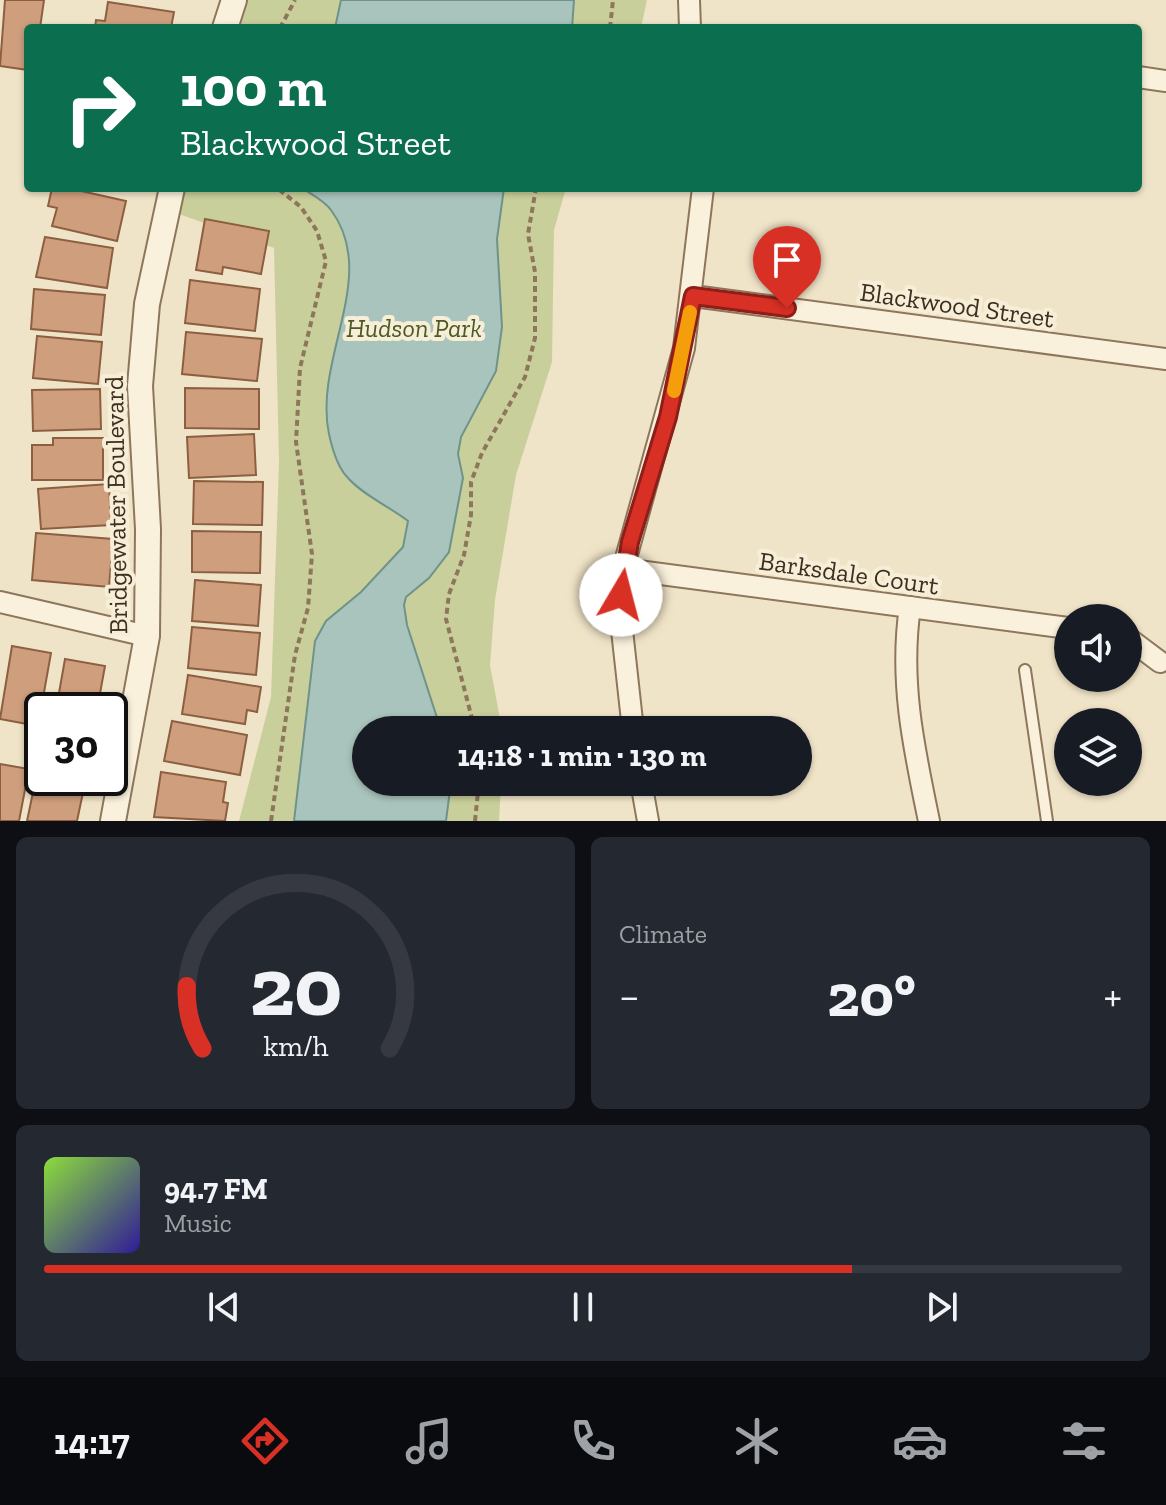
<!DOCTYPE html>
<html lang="en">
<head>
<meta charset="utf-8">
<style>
	:root { --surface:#171b24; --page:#242831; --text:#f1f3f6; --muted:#9ea1a6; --line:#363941; --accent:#d93025 }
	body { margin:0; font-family:"Zilla Slab",serif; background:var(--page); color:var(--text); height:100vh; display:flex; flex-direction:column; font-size:30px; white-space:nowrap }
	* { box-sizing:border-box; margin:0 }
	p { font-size:26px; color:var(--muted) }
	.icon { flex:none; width:44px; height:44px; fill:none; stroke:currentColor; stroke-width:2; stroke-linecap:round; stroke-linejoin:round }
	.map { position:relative; height:821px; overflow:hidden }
	.panel { display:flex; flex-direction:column; gap:16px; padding:16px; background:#0d0f14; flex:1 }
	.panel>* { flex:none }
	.guide { position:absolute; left:24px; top:24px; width:1118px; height:168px; border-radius:8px; box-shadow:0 2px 6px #0004; background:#0b6e4f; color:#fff; overflow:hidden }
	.fabs { position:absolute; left:1054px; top:604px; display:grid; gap:16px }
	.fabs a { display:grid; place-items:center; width:88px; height:88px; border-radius:50%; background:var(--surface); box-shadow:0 2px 6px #0004; font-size:40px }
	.speed { position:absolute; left:24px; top:692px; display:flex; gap:16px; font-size:40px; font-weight:700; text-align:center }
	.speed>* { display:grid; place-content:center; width:104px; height:104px; border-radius:50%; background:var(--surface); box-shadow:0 2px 6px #0004; line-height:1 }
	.speed .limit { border:4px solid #111; border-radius:12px; background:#fff; color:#111 }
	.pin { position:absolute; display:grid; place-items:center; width:68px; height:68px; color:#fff; margin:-82px -34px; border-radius:50% 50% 50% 0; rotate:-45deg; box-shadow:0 0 8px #0007 }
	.pin .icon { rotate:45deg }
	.me { position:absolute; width:88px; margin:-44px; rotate:8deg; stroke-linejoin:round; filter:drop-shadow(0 0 6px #0008) }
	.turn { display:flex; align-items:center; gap:28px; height:168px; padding:0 24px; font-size:36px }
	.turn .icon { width:104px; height:104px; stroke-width:2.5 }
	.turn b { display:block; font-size:56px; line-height:68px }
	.big { font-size:60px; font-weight:700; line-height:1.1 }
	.panel .card { flex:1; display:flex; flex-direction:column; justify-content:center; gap:12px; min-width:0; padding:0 28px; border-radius:12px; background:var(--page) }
	.panel .dial { align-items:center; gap:0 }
	.dial svg { height:208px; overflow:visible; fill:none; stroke:var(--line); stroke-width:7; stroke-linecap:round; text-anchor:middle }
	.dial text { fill:var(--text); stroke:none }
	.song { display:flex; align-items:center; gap:24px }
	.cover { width:96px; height:96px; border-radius:12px; background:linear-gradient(135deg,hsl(90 70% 55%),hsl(250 70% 35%)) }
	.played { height:8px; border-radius:4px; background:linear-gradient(90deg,var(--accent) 75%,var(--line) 75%) }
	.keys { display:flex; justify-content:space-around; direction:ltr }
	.heat { display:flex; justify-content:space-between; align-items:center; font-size:44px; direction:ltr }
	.panel .tiles { flex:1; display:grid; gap:16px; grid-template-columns:1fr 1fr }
	.card:last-child { grid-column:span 2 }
	.trip { position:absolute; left:352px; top:716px; width:460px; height:80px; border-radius:40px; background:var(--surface); box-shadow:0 2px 6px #0004; font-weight:700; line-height:80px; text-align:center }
	.menu { display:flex; height:128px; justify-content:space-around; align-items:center; background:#090b0e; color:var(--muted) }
	.menu .icon { width:56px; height:56px }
	.menu .current { color:var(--accent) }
	.menu b { font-size:36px; color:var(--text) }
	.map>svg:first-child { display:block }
	.green { fill:#c9cf9b }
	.water { fill:#a9c4bc; stroke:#6f938a; stroke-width:2 }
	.building { fill:#cf9f7d; stroke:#8d5f41; stroke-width:2 }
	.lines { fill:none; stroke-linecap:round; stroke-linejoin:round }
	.service-casing { stroke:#8d765c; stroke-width:14 }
	.minor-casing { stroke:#8d765c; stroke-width:24 }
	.tertiary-casing { stroke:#8d765c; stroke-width:28 }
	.path { stroke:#8d765c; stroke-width:4; stroke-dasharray:6 4; stroke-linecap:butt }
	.service { stroke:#faf1dc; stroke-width:10 }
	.minor { stroke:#faf1dc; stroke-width:20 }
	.tertiary { stroke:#faf1dc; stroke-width:24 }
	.route-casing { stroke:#8d1f18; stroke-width:20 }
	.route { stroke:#d93025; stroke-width:14 }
	.slow { stroke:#f59e0b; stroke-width:14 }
	.labels { text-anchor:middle; stroke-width:8; stroke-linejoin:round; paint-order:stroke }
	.street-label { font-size:26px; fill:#3d2e20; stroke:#f7eed8 }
	.park-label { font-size:26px; font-style:italic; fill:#4d5a26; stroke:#f7eed8 }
</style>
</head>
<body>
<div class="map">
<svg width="1166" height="821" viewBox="0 0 1166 821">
	<rect width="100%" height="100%" fill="#f0e4c8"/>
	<g class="green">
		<polygon points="240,0 647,0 641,28 230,28"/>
		<polygon points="173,188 566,188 554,230 552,362 516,475 495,600 490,665 502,730 366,730 366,782 501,782 499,821 239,821 271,697 279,462 274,248 165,209"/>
	</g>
	<g class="water">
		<polygon points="341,0 574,0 572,28 335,28"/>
		<path d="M302,188H504L497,239L502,327L496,371L461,437L458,454L463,478L449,552L429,578L406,597L404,605L407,625L441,730H366V782H451L446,821H294L315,641L326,621L361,592L403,547L408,521C390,507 363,495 348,478C337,467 332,448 329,434C313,358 380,276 331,210C325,201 311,194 302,188Z"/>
	</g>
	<g class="building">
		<polygon points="5,0 44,0 40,28 28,28 28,70 0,66"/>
		<polygon points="108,2 174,12 171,28 95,28 96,20 105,21"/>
		<polygon points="52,188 68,188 126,201 117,241 52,226 57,208 48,206"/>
		<polygon points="205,219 269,231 261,274 223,267 222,274 196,270"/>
		<polygon points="45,237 113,248 107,288 36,277"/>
		<polygon points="190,280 260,289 255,331 185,323"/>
		<polygon points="34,289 105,295 101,335 31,329"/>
		<polygon points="186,332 262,339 257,381 182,374"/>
		<polygon points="37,336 102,342 98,384 33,378"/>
		<polygon points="185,388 259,389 259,429 185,428"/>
		<polygon points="100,389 101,429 33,431 32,390"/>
		<polygon points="254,434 256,475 189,478 187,437"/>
		<polygon points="53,438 103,438 103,480 32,480 32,445 53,445"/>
		<polygon points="194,481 263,482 262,525 193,524"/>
		<polygon points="109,484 111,525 41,529 38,489"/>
		<polygon points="192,531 261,532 260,573 192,572"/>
		<polygon points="36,533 113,539 109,587 32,580"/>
		<polygon points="195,580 261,585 258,626 192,621"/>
		<polygon points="192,627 260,633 256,675 188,668"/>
		<polygon points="12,646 51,653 38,726 0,719"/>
		<polygon points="65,659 105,666 97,710 56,710"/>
		<polygon points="188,675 261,687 257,712 247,710 245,724 182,714"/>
		<polygon points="172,721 247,735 240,775 164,761"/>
		<polygon points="0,764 29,769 19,821 0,821"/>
		<polygon points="161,772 226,782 223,802 228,803 225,821 154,817"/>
		<polygon points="37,773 42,778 85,783 77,821 27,821"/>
	</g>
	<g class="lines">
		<g class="service-casing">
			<polyline id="service" points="1025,670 1047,821"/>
		</g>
		<g class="minor-casing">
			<g id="minor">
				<polyline points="689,0 690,28"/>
				<polyline points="1138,77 1166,81"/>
				<polyline points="693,296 1166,359"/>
				<polyline points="623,569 1068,628"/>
				<polyline points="0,602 147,636"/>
				<path d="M910,607C899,681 914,749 929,821"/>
				<polyline points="1128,638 1160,662"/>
				<polyline points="633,730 621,621 623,569 684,348 703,188"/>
				<polyline points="641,782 648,821"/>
			</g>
		</g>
		<g class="tertiary-casing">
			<g id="tertiary">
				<polyline points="225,28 234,0"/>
				<polyline points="113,821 147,636 148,529 140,386 147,304 172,188"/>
			</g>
		</g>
		<g class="path">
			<polyline points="280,28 295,0"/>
			<polyline points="610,28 613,0"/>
			<polyline points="475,730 446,619 449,594 464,555 471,515 471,482 482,453 525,377 535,338 535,272 528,234 536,188"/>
			<polyline points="271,821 295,655 308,608 312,554 296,442 300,368 326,261 317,231 301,207 277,188"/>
			<polyline points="475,821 479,782"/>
		</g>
		<use href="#service" class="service"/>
		<use href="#minor" class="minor"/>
		<use href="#tertiary" class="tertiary"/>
	</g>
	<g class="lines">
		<g class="route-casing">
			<polyline id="route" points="621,595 630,542 668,417 693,296 787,308"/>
		</g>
		<use href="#route" class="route"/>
		<polyline class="slow" points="674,391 690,312"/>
	</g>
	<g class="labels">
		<g class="street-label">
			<text transform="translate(957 305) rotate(8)" y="9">Blackwood Street</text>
			<text transform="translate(116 505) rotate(-91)" y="9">Bridgewater Boulevard</text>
			<text transform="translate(849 573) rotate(8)" y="9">Barksdale Court</text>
		</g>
		<g class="park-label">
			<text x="414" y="337">Hudson Park</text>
		</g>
	</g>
</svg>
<div class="fabs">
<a><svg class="icon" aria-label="sound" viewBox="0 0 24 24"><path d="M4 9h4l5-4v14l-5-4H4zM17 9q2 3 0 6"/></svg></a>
<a><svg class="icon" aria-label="layers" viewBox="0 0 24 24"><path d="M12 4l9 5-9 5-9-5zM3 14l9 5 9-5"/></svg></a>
</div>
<div class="speed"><div class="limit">30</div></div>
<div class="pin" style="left:787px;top:308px;background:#d93025"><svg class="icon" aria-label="arrive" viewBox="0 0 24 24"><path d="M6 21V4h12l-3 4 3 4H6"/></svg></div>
<svg class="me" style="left:621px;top:595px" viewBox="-20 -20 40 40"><circle r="19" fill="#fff"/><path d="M0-13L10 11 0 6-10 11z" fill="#d93025"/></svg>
<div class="trip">14:18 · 1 min · 130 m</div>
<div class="guide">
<div class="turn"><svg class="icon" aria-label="right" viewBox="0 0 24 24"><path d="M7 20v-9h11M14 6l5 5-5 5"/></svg><div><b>100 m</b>Blackwood Street</div></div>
</div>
</div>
<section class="panel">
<div class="tiles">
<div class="card dial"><svg viewBox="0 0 100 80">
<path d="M14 69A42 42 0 1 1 86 69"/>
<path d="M14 69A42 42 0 0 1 8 45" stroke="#d93025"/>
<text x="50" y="56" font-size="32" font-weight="700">20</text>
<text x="50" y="72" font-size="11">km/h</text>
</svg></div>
<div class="card"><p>Climate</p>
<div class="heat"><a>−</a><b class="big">20°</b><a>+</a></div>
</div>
<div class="card">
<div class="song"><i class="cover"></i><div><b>94.7 FM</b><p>Music</p></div></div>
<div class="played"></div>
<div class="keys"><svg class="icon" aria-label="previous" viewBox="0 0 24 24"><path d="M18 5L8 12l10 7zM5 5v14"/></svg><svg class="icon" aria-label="pause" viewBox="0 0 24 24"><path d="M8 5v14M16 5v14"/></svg><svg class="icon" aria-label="next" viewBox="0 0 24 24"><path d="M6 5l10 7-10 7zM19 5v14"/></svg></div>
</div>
</div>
</section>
<nav class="menu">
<b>14:17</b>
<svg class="icon current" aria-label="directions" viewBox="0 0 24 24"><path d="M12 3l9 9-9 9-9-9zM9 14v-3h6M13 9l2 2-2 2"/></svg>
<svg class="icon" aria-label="music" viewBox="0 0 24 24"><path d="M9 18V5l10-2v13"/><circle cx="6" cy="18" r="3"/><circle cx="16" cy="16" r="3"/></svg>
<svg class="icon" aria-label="phone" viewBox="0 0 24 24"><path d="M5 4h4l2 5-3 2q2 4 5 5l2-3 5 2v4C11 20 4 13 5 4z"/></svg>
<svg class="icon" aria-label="climate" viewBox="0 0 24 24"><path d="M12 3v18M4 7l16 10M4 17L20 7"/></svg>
<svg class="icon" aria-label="car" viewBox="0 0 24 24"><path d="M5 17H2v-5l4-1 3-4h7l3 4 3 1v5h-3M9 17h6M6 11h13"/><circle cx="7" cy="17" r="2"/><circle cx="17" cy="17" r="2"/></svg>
<svg class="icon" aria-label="filters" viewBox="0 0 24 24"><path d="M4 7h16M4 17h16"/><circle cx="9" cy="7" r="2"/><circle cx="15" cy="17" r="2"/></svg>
</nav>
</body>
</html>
